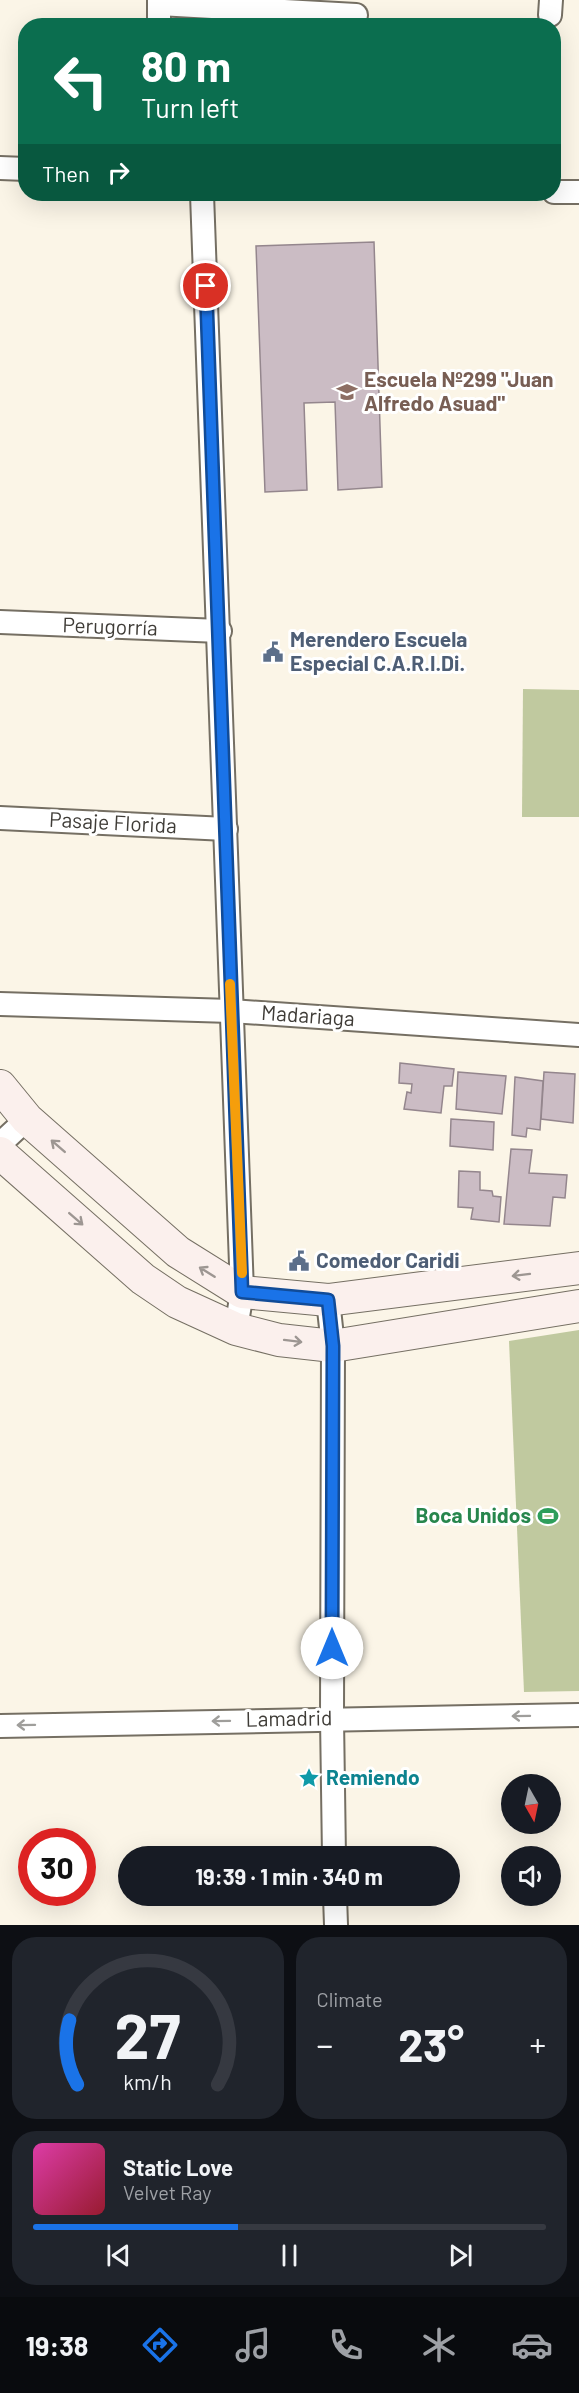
<!DOCTYPE html>
<html lang="en">
<head>
<meta charset="utf-8">
<style>
	:root { --surface:#171b24; --page:#20242c; --text:#f1f3f6; --muted:#9ea1a6; --line:#363941; --accent:#1a73e8 }
	body { margin:0; font-family:Barlow,sans-serif; background:var(--page); color:var(--text); height:100vh; display:flex; flex-direction:column; font-size:22px; white-space:nowrap }
	* { box-sizing:border-box; margin:0 }
	p { font-size:20px; color:var(--muted) }
	.icon { flex:none; width:33px; height:33px; fill:none; stroke:currentColor; stroke-width:2; stroke-linecap:round; stroke-linejoin:round }
	.map { position:relative; height:1925px; overflow:hidden }
	.side { display:flex; flex-direction:column; gap:12px; padding:12px; background:#0d0f14; flex:1 }
	.side>* { flex:none }
	.top-card { position:absolute; left:18px; top:18px; width:543px; height:183px; border-radius:24px; box-shadow:0 6px 24px #0002; background:#0b6e4f; color:#fff; overflow:hidden }
	.needle { width:39px; rotate:171deg }
	.controls { position:absolute; left:501px; top:1774px; display:grid; gap:12px }
	.controls a { display:grid; place-items:center; width:60px; height:60px; border-radius:50%; background:var(--surface); box-shadow:0 6px 24px #0002; font-size:30px }
	.speed { position:absolute; left:18px; top:1828px; display:flex; gap:12px; font-size:30px; font-weight:700; text-align:center }
	.speed>* { display:grid; place-content:center; width:78px; height:78px; border-radius:50%; background:var(--surface); box-shadow:0 6px 24px #0002; line-height:1 }
	.speed .limit { border:9px solid #d22; background:#fff; color:#111 }
	.pin { position:absolute; display:grid; place-items:center; width:51px; height:51px; color:#fff; margin:-26px; border:3px solid #fff; border-radius:50%; box-shadow:0 2px 6px #0007 }
	.me { position:absolute; width:66px; margin:-33px; rotate:0deg; stroke-linejoin:round; filter:drop-shadow(0 0 4px #0008) }
	.turn { display:flex; align-items:center; gap:21px; height:126px; padding:0 24px; font-size:27px }
	.turn .icon { width:78px; height:78px; stroke-width:2.5 }
	.turn b { display:block; font-size:42px; line-height:51px }
	.then { display:flex; align-items:center; height:57px; padding:0 24px; background:#0003; gap:12px; font-size:22px }
	.big { font-size:45px; font-weight:700; line-height:1.1 }
	.side .widget { flex:1; display:flex; flex-direction:column; justify-content:center; gap:9px; min-width:0; padding:0 21px; border-radius:24px; background:var(--page) }
	.side .dial { align-items:center; gap:0 }
	.dial svg { height:156px; overflow:visible; fill:none; stroke:var(--line); stroke-width:7; stroke-linecap:round; text-anchor:middle }
	.dial text { fill:var(--text); stroke:none }
	.song { display:flex; align-items:center; gap:18px }
	.cover { width:72px; height:72px; border-radius:9px; background:linear-gradient(135deg,hsl(320 70% 55%),hsl(350 70% 35%)) }
	.played { height:6px; border-radius:3px; background:linear-gradient(90deg,var(--accent) 40%,var(--line) 40%) }
	.keys { display:flex; justify-content:space-around; direction:ltr }
	.heat { display:flex; justify-content:space-between; align-items:center; font-size:33px; direction:ltr }
	.side .tiles { flex:1; display:grid; gap:12px; grid-template-columns:1fr 1fr }
	.widget:last-child { grid-column:span 2 }
	.trip { position:absolute; left:118px; top:1846px; width:342px; height:60px; border-radius:30px; background:var(--surface); box-shadow:0 6px 24px #0002; font-weight:700; line-height:60px; text-align:center }
	.menu { display:flex; height:96px; justify-content:space-around; align-items:center; background:#090b0e; color:var(--muted) }
	.menu .icon { width:42px; height:42px }
	.menu .selected { color:var(--accent) }
	.menu b { font-size:27px; color:var(--text) }
	.map>svg:first-child { display:block }
	.green { fill:#c0c99f }
	.building { fill:#cbbcc4; stroke:#94868d; stroke-width:1.5 }
	.lines { fill:none; stroke-linecap:round; stroke-linejoin:round }
	.minor-casing { stroke:#756f63; stroke-width:26 }
	.secondary-casing { stroke:#756f63; stroke-width:34 }
	.minor { stroke:#fff; stroke-width:22 }
	.secondary { stroke:#fbf0ed; stroke-width:32 }
	.oneway { stroke:#9d9692 }
	.oneway2 { stroke:#9f9e9b }
	.route-casing { stroke:#114b97; stroke-width:15 }
	.route { stroke:#1a73e8; stroke-width:10 }
	.slow { stroke:#f59e0b; stroke-width:10 }
	.labels { text-anchor:middle; stroke-width:6; stroke-linejoin:round; paint-order:stroke }
	.education-label { font-size:21px; font-weight:bold; fill:#785e54; stroke:#fff; text-anchor:start }
	.street-label { font-size:21px; fill:#3f3c37; stroke:#fff }
	.service-label { font-size:21px; font-weight:bold; fill:#4e5e75; stroke:#fff; text-anchor:start }
	.leisure-label { font-size:21px; font-weight:bold; fill:#27864d; stroke:#fff; text-anchor:end }
	.culture-label { font-size:21px; font-weight:bold; fill:#0d838f; stroke:#fff; text-anchor:start }
</style>
</head>
<body>
<div class="map">
<svg width="579" height="1925" viewBox="0 0 579 1925">
	<rect width="100%" height="100%" fill="#fbf5e7"/>
	<g class="green">
		<polygon points="523,689 579,690 579,817 522,817"/>
		<polygon points="579,1330 579,1691 524,1692 509,1341"/>
	</g>
	<g class="building">
		<polygon points="374,242 382,487 338,490 335,402 304,403 307,490 265,492 256,246"/>
		<polygon points="400,1063 454,1069 452,1086 444,1086 441,1113 404,1109 407,1092 411,1093 412,1084 399,1083"/>
		<polygon points="458,1072 506,1076 502,1114 456,1109"/>
		<polygon points="544,1072 575,1074 573,1123 541,1119"/>
		<polygon points="515,1077 543,1081 540,1130 527,1128 526,1137 512,1135"/>
		<polygon points="451,1119 494,1122 493,1150 450,1146"/>
		<polygon points="511,1149 532,1150 529,1173 567,1175 565,1198 553,1197 550,1226 504,1224"/>
		<polygon points="459,1171 480,1172 480,1190 492,1191 493,1196 501,1197 499,1222 471,1219 473,1208 458,1207"/>
	</g>
	<g class="lines">
		<g class="minor-casing">
			<g id="minor">
				<polyline points="159,4 356,15"/>
				<polyline points="550,15 551,0"/>
				<polyline points="159,26 159,0"/>
				<polyline points="0,168 26,169"/>
				<polyline points="554,192 579,192"/>
				<path d="M202,194C217,560 227,926 242,1292L236,1329"/>
				<polyline points="0,622 220,631"/>
				<polyline points="0,818 226,829"/>
				<polyline points="0,1004 231,1011 579,1035"/>
				<polyline points="0,1144 27,1119"/>
				<polyline points="328,1300 333,1346 332,1718 334,1857"/>
				<polyline points="0,1726 579,1715"/>
				<polyline points="335,1896 336,1925"/>
			</g>
		</g>
		<g class="secondary-casing">
			<g id="secondary">
				<polyline points="0,1086 27,1119 178,1252 242,1292 328,1300 579,1268"/>
				<polyline points="0,1153 143,1279 177,1302 236,1329 279,1340 333,1346 579,1306"/>
			</g>
		</g>
		<use href="#minor" class="minor"/>
		<use href="#secondary" class="secondary"/>
	</g>
	<defs><path id="oneway-shaft" d="M-6 0H5M1.5-3L5.5 0L1.5 3" fill="none" stroke-width="1.6" stroke-linecap="round" stroke-linejoin="round" transform="scale(1.5)"/></defs>
	<g class="oneway">
		<use href="#oneway-shaft" transform="translate(58 1146) rotate(-139)"/>
		<use href="#oneway-shaft" transform="translate(76 1219) rotate(41)"/>
		<use href="#oneway-shaft" transform="translate(207 1272) rotate(-148)"/>
		<use href="#oneway-shaft" transform="translate(521 1275) rotate(173)"/>
		<use href="#oneway-shaft" transform="translate(293 1341) rotate(7)"/>
	</g>
	<g class="oneway2">
		<use href="#oneway-shaft" transform="translate(521 1716) rotate(179)"/>
		<use href="#oneway-shaft" transform="translate(221 1721) rotate(179)"/>
		<use href="#oneway-shaft" transform="translate(26 1725) rotate(179)"/>
	</g>
	<g class="lines">
		<g class="route-casing">
			<polyline id="route" points="206,286 242,1292 328,1300 333,1346 332,1648"/>
		</g>
		<use href="#route" class="route"/>
		<polyline class="slow" points="230,984 242,1273"/>
	</g>
	<defs>
		<g id="school-bare" transform="scale(1.62)"><path d="M0-5L7-2L0 1L-7-2ZM-4 1L0 2.5L4 1V4Q0 6-4 4Z" fill="#8d6e63" stroke="#fff" stroke-width="2.5" paint-order="stroke"/></g>
		<g id="civic-bare" transform="scale(1.62)"><path d="M-.6-6.5H3V-4.5H.6V-3L4-1V1h2V6H-6V1h2V-1L-.6-3ZM-1.2 2.5V6h2.4V2.5Z" fill="#5c6f8a" stroke="#fff" stroke-width="2.5" paint-order="stroke"/></g>
		<g id="stadium-bare" transform="scale(1.62)"><path d="M0-5a6.5 5 0 1 0 0 10a6.5 5 0 1 0 0-10ZM-3.5-1.8h7v3.6h-7Z" fill="#2e9e5b" stroke="#fff" stroke-width="2.5" paint-order="stroke"/></g>
		<g id="sight-bare" transform="scale(1.62)"><path d="M0-6L1.8-2.2L6-1.7L2.9 1.2L3.7 5.4L0 3.3L-3.7 5.4L-2.9 1.2L-6-1.7L-1.8-2.2Z" fill="#0f9aa8" stroke="#fff" stroke-width="2.5" paint-order="stroke"/></g>
	</defs>
	<g fill-rule="evenodd">
		<use href="#school-bare" x="347" y="392"/>
		<use href="#civic-bare" x="273" y="652"/>
		<use href="#civic-bare" x="299" y="1261"/>
		<use href="#stadium-bare" x="548" y="1516"/>
		<use href="#sight-bare" x="309" y="1778"/>
	</g>
	<g class="labels">
		<g class="education-label">
			<text x="364" y="387">Escuela Nº299 "Juan<tspan x="364" dy="24">Alfredo Asuad"</tspan></text>
		</g>
		<g class="street-label">
			<text transform="translate(110 627) rotate(2)" y="7">Perugorría</text>
			<text transform="translate(113 823) rotate(3)" y="7">Pasaje Florida</text>
			<text transform="translate(308 1016) rotate(4)" y="7">Madariaga</text>
			<text transform="translate(289 1719) rotate(-1)" y="7">Lamadrid</text>
		</g>
		<g class="service-label">
			<text x="290" y="647">Merendero Escuela<tspan x="290" dy="24">Especial C.A.R.I.Di.</tspan></text>
			<text x="316" y="1268">Comedor Caridi</text>
		</g>
		<g class="leisure-label">
			<text x="531" y="1523">Boca Unidos</text>
		</g>
		<g class="culture-label">
			<text x="326" y="1785">Remiendo</text>
		</g>
	</g>
</svg>
<div class="controls">
<a><svg class="needle" viewBox="-14 -14 28 28"><path d="M0-13l5 13h-10z" fill="#e53935"/><path d="M0 13l5-13h-10z" fill="#9ea1a6"/></svg></a>
<a><svg class="icon" aria-label="sound" viewBox="0 0 24 24"><path d="M4 9h4l5-4v14l-5-4H4zM17 9q2 3 0 6"/></svg></a>
</div>
<div class="speed"><div class="limit">30</div></div>
<div class="pin" style="left:206px;top:286px;background:#d93025"><svg class="icon" aria-label="arrive" viewBox="0 0 24 24"><path d="M6 21V4h12l-3 4 3 4H6"/></svg></div>
<svg class="me" style="left:332px;top:1648px" viewBox="-20 -20 40 40"><circle r="19" fill="#fff"/><path d="M0-13L10 11 0 6-10 11z" fill="#1a73e8"/></svg>
<div class="trip">19:39 · 1 min · 340 m</div>
<div class="top-card">
<div class="turn"><svg class="icon" aria-label="left" viewBox="0 0 24 24"><path d="M17 20v-9H6M10 6l-5 5 5 5"/></svg><div><b>80 m</b>Turn left</div></div>
<div class="then">Then<svg class="icon" aria-label="right" viewBox="0 0 24 24"><path d="M7 20v-9h11M14 6l5 5-5 5"/></svg></div>
</div>
</div>
<section class="side">
<div class="tiles">
<div class="widget dial"><svg viewBox="0 0 100 80">
<path d="M14 69A42 42 0 1 1 86 69"/>
<path d="M14 69A42 42 0 0 1 10 36" stroke="#1a73e8"/>
<text x="50" y="56" font-size="32" font-weight="700">27</text>
<text x="50" y="72" font-size="11">km/h</text>
</svg></div>
<div class="widget"><p>Climate</p>
<div class="heat"><a>−</a><b class="big">23°</b><a>+</a></div>
</div>
<div class="widget">
<div class="song"><i class="cover"></i><div><b>Static Love</b><p>Velvet Ray</p></div></div>
<div class="played"></div>
<div class="keys"><svg class="icon" aria-label="previous" viewBox="0 0 24 24"><path d="M18 5L8 12l10 7zM5 5v14"/></svg><svg class="icon" aria-label="pause" viewBox="0 0 24 24"><path d="M8 5v14M16 5v14"/></svg><svg class="icon" aria-label="next" viewBox="0 0 24 24"><path d="M6 5l10 7-10 7zM19 5v14"/></svg></div>
</div>
</div>
</section>
<nav class="menu">
<b>19:38</b>
<svg class="icon selected" aria-label="directions" viewBox="0 0 24 24"><path d="M12 3l9 9-9 9-9-9zM9 14v-3h6M13 9l2 2-2 2"/></svg>
<svg class="icon" aria-label="music" viewBox="0 0 24 24"><path d="M9 18V5l10-2v13"/><circle cx="6" cy="18" r="3"/><circle cx="16" cy="16" r="3"/></svg>
<svg class="icon" aria-label="phone" viewBox="0 0 24 24"><path d="M5 4h4l2 5-3 2q2 4 5 5l2-3 5 2v4C11 20 4 13 5 4z"/></svg>
<svg class="icon" aria-label="climate" viewBox="0 0 24 24"><path d="M12 3v18M4 7l16 10M4 17L20 7"/></svg>
<svg class="icon" aria-label="car" viewBox="0 0 24 24"><path d="M5 17H2v-5l4-1 3-4h7l3 4 3 1v5h-3M9 17h6M6 11h13"/><circle cx="7" cy="17" r="2"/><circle cx="17" cy="17" r="2"/></svg>
</nav>
</body>
</html>
